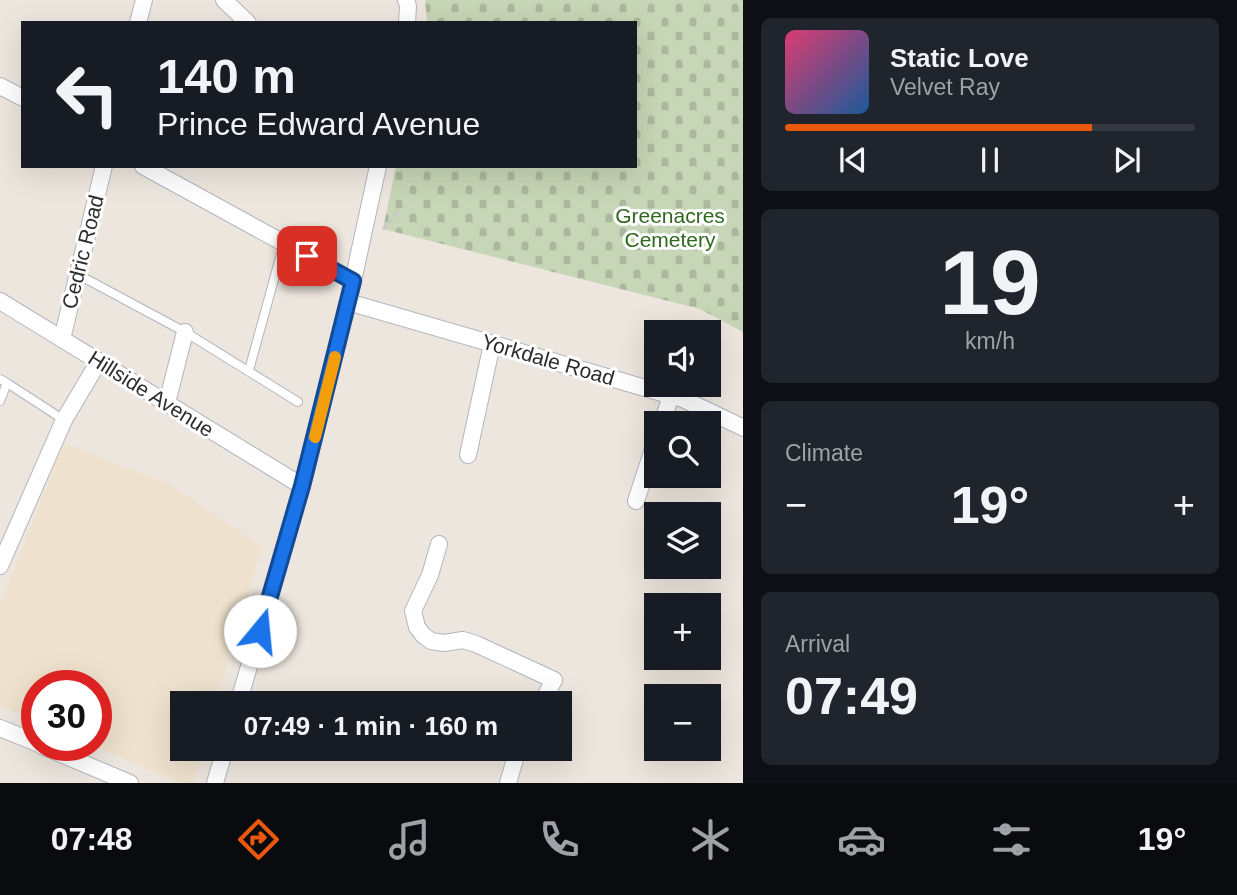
<!DOCTYPE html>
<html lang="en">
<head>
<meta charset="utf-8">
<style>
	:root { --surface:#171b24; --page:#20242c; --text:#f1f3f6; --muted:#9ea1a6; --line:#363941; --accent:#ea580c }
	body { margin:0; font-family:Arial,sans-serif; background:var(--page); color:var(--text); height:100vh; display:flex; flex-direction:column; font-size:26px; white-space:nowrap }
	* { box-sizing:border-box; margin:0 }
	p { font-size:23px; color:var(--muted) }
	.icon { flex:none; width:38px; height:38px; fill:none; stroke:currentColor; stroke-width:2; stroke-linecap:round; stroke-linejoin:round }
	.map { position:relative; flex:1; overflow:hidden }
	.details { display:flex; flex-direction:column; gap:18px; padding:18px; background:#0d0f14; width:494px }
	.details>* { flex:none }
	.guide { position:absolute; left:21px; top:21px; width:616px; height:147px; border-radius:0px; box-shadow:0 7px 28px #0002; background:#171b24; color:var(--text); overflow:hidden }
	.fabs { position:absolute; left:644px; top:320px; display:grid; gap:14px }
	.fabs a { display:grid; place-items:center; width:77px; height:77px; border-radius:0px; background:var(--surface); box-shadow:0 7px 28px #0002; font-size:35px }
	.speed { position:absolute; left:21px; top:670px; display:flex; gap:14px; font-size:35px; font-weight:700; text-align:center }
	.speed>* { display:grid; place-content:center; width:91px; height:91px; border-radius:50%; background:var(--surface); box-shadow:0 7px 28px #0002; line-height:1 }
	.speed .limit { border:10px solid #d22; background:#fff; color:#111 }
	.pin { position:absolute; display:grid; place-items:center; width:60px; height:60px; color:#fff; margin:-30px; border-radius:14px; box-shadow:0 4px 10px #0006 }
	.me { position:absolute; width:77px; margin:-38px; rotate:17deg; stroke-linejoin:round; filter:drop-shadow(0 0 5px #0008) }
	.turn { display:flex; align-items:center; gap:24px; height:147px; padding:0 21px; font-size:32px }
	.turn .icon { width:91px; height:91px; stroke-width:2.5 }
	.turn b { display:block; font-size:49px; line-height:60px }
	.big { font-size:52px; font-weight:700; line-height:1.1 }
	.details .tile { flex:1; display:flex; flex-direction:column; justify-content:center; gap:10px; min-width:0; padding:0 24px; border-radius:10px; background:var(--page) }
	.details .dial { align-items:center; gap:0 }
	.dial b { font-size:91px; line-height:1 }
	.song { display:flex; align-items:center; gap:21px }
	.cover { width:84px; height:84px; border-radius:10px; background:linear-gradient(135deg,hsl(340 70% 55%),hsl(210 70% 35%)) }
	.played { height:7px; border-radius:4px; background:linear-gradient(90deg,var(--accent) 75%,var(--line) 75%) }
	.keys { display:flex; justify-content:space-around; direction:ltr }
	.heat { display:flex; justify-content:space-between; align-items:center; font-size:38px; direction:ltr }
	.trip { position:absolute; left:170px; top:691px; width:402px; height:70px; border-radius:0px; background:var(--surface); box-shadow:0 7px 28px #0002; font-weight:700; line-height:70px; text-align:center }
	.tabs { display:flex; height:112px; justify-content:space-around; align-items:center; background:#090b0e; color:var(--muted) }
	.tabs .icon { width:49px; height:49px }
	.tabs .current { color:var(--accent) }
	.tabs b { font-size:32px; color:var(--text) }
	main { display:flex; flex:1; min-height:0 }
	.map>svg:first-child { display:block }
	.education { fill:#eee2ce }
	.cemetery { fill:url(#cemetery-stones) }
	.lines { fill:none; stroke-linecap:round; stroke-linejoin:round }
	.service-casing { stroke:#b2b5bf; stroke-width:10 }
	.minor-casing { stroke:#b2b5bf; stroke-width:18 }
	.path { stroke:#c8c8c8; stroke-width:3.5; stroke-dasharray:5 3.5; stroke-linecap:butt }
	.service { stroke:#fff; stroke-width:8 }
	.minor { stroke:#fff; stroke-width:16 }
	.route-casing { stroke:#114b97; stroke-width:18 }
	.route { stroke:#1a73e8; stroke-width:12 }
	.slow { stroke:#f59e0b; stroke-width:12 }
	.labels { text-anchor:middle; stroke-width:6; stroke-linejoin:round; paint-order:stroke }
	.park-label { font-size:21px; fill:#2f681c; stroke:#fff }
	.street-label { font-size:21px; fill:#2c2c2c; stroke:#fff }
</style>
</head>
<body>
<main>
<div class="map">
<svg width="744" height="783" viewBox="0 0 744 783">
	<defs>
		<pattern id="cemetery-stones" width="16" height="16" patternUnits="userSpaceOnUse" patternTransform="scale(1.75)"><rect width="16" height="16" fill="#c7d6b6"/><path d="M2 7V4a2 2 0 0 1 4 0v3zM10 15v-3a2 2 0 0 1 4 0v3z" fill="#abb89d"/></pattern>
	</defs>
	<rect width="100%" height="100%" fill="#ede6de"/>
	<polygon class="education" points="64,443 169,484 262,547 216,703 182,704 182,749 203,749 193,783 182,783 94,746 96,746 96,686 37,686 37,721 0,706 0,605"/>
	<polygon class="cemetery" points="425,0 743,0 743,332 700,309 383,229 396,166 635,166 635,23 427,23"/>
	<g class="lines">
		<g class="service-casing">
			<g id="service">
				<polyline points="77,274 185,332 298,402"/>
				<polyline points="249,370 284,243"/>
				<polyline points="0,379 7,383 0,401"/>
				<polyline points="7,383 64,420"/>
			</g>
		</g>
		<g class="minor-casing">
			<g id="minor">
				<polyline points="224,0 248,23"/>
				<polyline points="406,0 408,6 407,23"/>
				<polyline points="138,23 144,0"/>
				<polyline points="0,86 23,98"/>
				<polyline points="143,166 353,281"/>
				<polyline points="0,301 302,486"/>
				<polyline points="348,302 683,399 744,428"/>
				<polyline points="62,339 104,166"/>
				<polyline points="167,403 185,332"/>
				<polyline points="662,424 671,395"/>
				<polyline points="468,455 492,344"/>
				<polyline points="636,501 656,440"/>
				<polyline points="439,544 430,575 413,611 417,627 423,635 431,641 444,643 463,640 476,644 554,680 541,704"/>
				<polyline points="0,566 64,420 99,361"/>
				<polyline points="238,704 302,486 353,281 378,166"/>
				<polyline points="0,728 37,743"/>
				<polyline points="42,746 130,783"/>
				<polyline points="215,783 225,749"/>
				<polyline points="508,783 518,749"/>
			</g>
		</g>
		<polyline class="path" points="383,229 400,210"/>
		<use href="#service" class="service"/>
		<use href="#minor" class="minor"/>
	</g>
	<g class="lines">
		<g class="route-casing">
			<polyline id="route" points="260,631 302,486 353,281 307,256"/>
		</g>
		<use href="#route" class="route"/>
		<polyline class="slow" points="315,437 335,357"/>
	</g>
	<g class="labels">
		<g class="park-label">
			<text x="670" y="223">Greenacres<tspan x="670" dy="24">Cemetery</tspan></text>
		</g>
		<g class="street-label">
			<text transform="translate(83 252) rotate(-76)" y="7">Cedric Road</text>
			<text transform="translate(548 360) rotate(16)" y="7">Yorkdale Road</text>
			<text transform="translate(151 394) rotate(32)" y="7">Hillside Avenue</text>
		</g>
	</g>
</svg>
<div class="fabs">
<a><svg class="icon" aria-label="sound" viewBox="0 0 24 24"><path d="M4 9h4l5-4v14l-5-4H4zM17 9q2 3 0 6"/></svg></a>
<a><svg class="icon" aria-label="search" viewBox="0 0 24 24"><circle cx="10" cy="10" r="6"/><path d="M15 15l6 6"/></svg></a>
<a><svg class="icon" aria-label="layers" viewBox="0 0 24 24"><path d="M12 4l9 5-9 5-9-5zM3 14l9 5 9-5"/></svg></a>
<a>+</a>
<a>−</a>
</div>
<div class="speed"><div class="limit">30</div></div>
<div class="pin" style="left:307px;top:256px;background:#d93025"><svg class="icon" aria-label="arrive" viewBox="0 0 24 24"><path d="M6 21V4h12l-3 4 3 4H6"/></svg></div>
<svg class="me" style="left:260px;top:631px" viewBox="-20 -20 40 40"><circle r="19" fill="#fff"/><path d="M0-13L10 11 0 6-10 11z" fill="#1a73e8"/></svg>
<div class="trip">07:49 · 1 min · 160 m</div>
<div class="guide">
<div class="turn"><svg class="icon" aria-label="left" viewBox="0 0 24 24"><path d="M17 20v-9H6M10 6l-5 5 5 5"/></svg><div><b>140 m</b>Prince Edward Avenue</div></div>
</div>
</div>
<section class="details">
<div class="tile">
<div class="song"><i class="cover"></i><div><b>Static Love</b><p>Velvet Ray</p></div></div>
<div class="played"></div>
<div class="keys"><svg class="icon" aria-label="previous" viewBox="0 0 24 24"><path d="M18 5L8 12l10 7zM5 5v14"/></svg><svg class="icon" aria-label="pause" viewBox="0 0 24 24"><path d="M8 5v14M16 5v14"/></svg><svg class="icon" aria-label="next" viewBox="0 0 24 24"><path d="M6 5l10 7-10 7zM19 5v14"/></svg></div>
</div>
<div class="tile dial"><b>19</b><p>km/h</p></div>
<div class="tile"><p>Climate</p>
<div class="heat"><a>−</a><b class="big">19°</b><a>+</a></div>
</div>
<div class="tile"><p>Arrival</p><b class="big">07:49</b></div>
</section>
</main>
<nav class="tabs">
<b>07:48</b>
<svg class="icon current" aria-label="directions" viewBox="0 0 24 24"><path d="M12 3l9 9-9 9-9-9zM9 14v-3h6M13 9l2 2-2 2"/></svg>
<svg class="icon" aria-label="music" viewBox="0 0 24 24"><path d="M9 18V5l10-2v13"/><circle cx="6" cy="18" r="3"/><circle cx="16" cy="16" r="3"/></svg>
<svg class="icon" aria-label="phone" viewBox="0 0 24 24"><path d="M5 4h4l2 5-3 2q2 4 5 5l2-3 5 2v4C11 20 4 13 5 4z"/></svg>
<svg class="icon" aria-label="climate" viewBox="0 0 24 24"><path d="M12 3v18M4 7l16 10M4 17L20 7"/></svg>
<svg class="icon" aria-label="car" viewBox="0 0 24 24"><path d="M5 17H2v-5l4-1 3-4h7l3 4 3 1v5h-3M9 17h6M6 11h13"/><circle cx="7" cy="17" r="2"/><circle cx="17" cy="17" r="2"/></svg>
<svg class="icon" aria-label="filters" viewBox="0 0 24 24"><path d="M4 7h16M4 17h16"/><circle cx="9" cy="7" r="2"/><circle cx="15" cy="17" r="2"/></svg>
<b>19°</b>
</nav>
</body>
</html>
